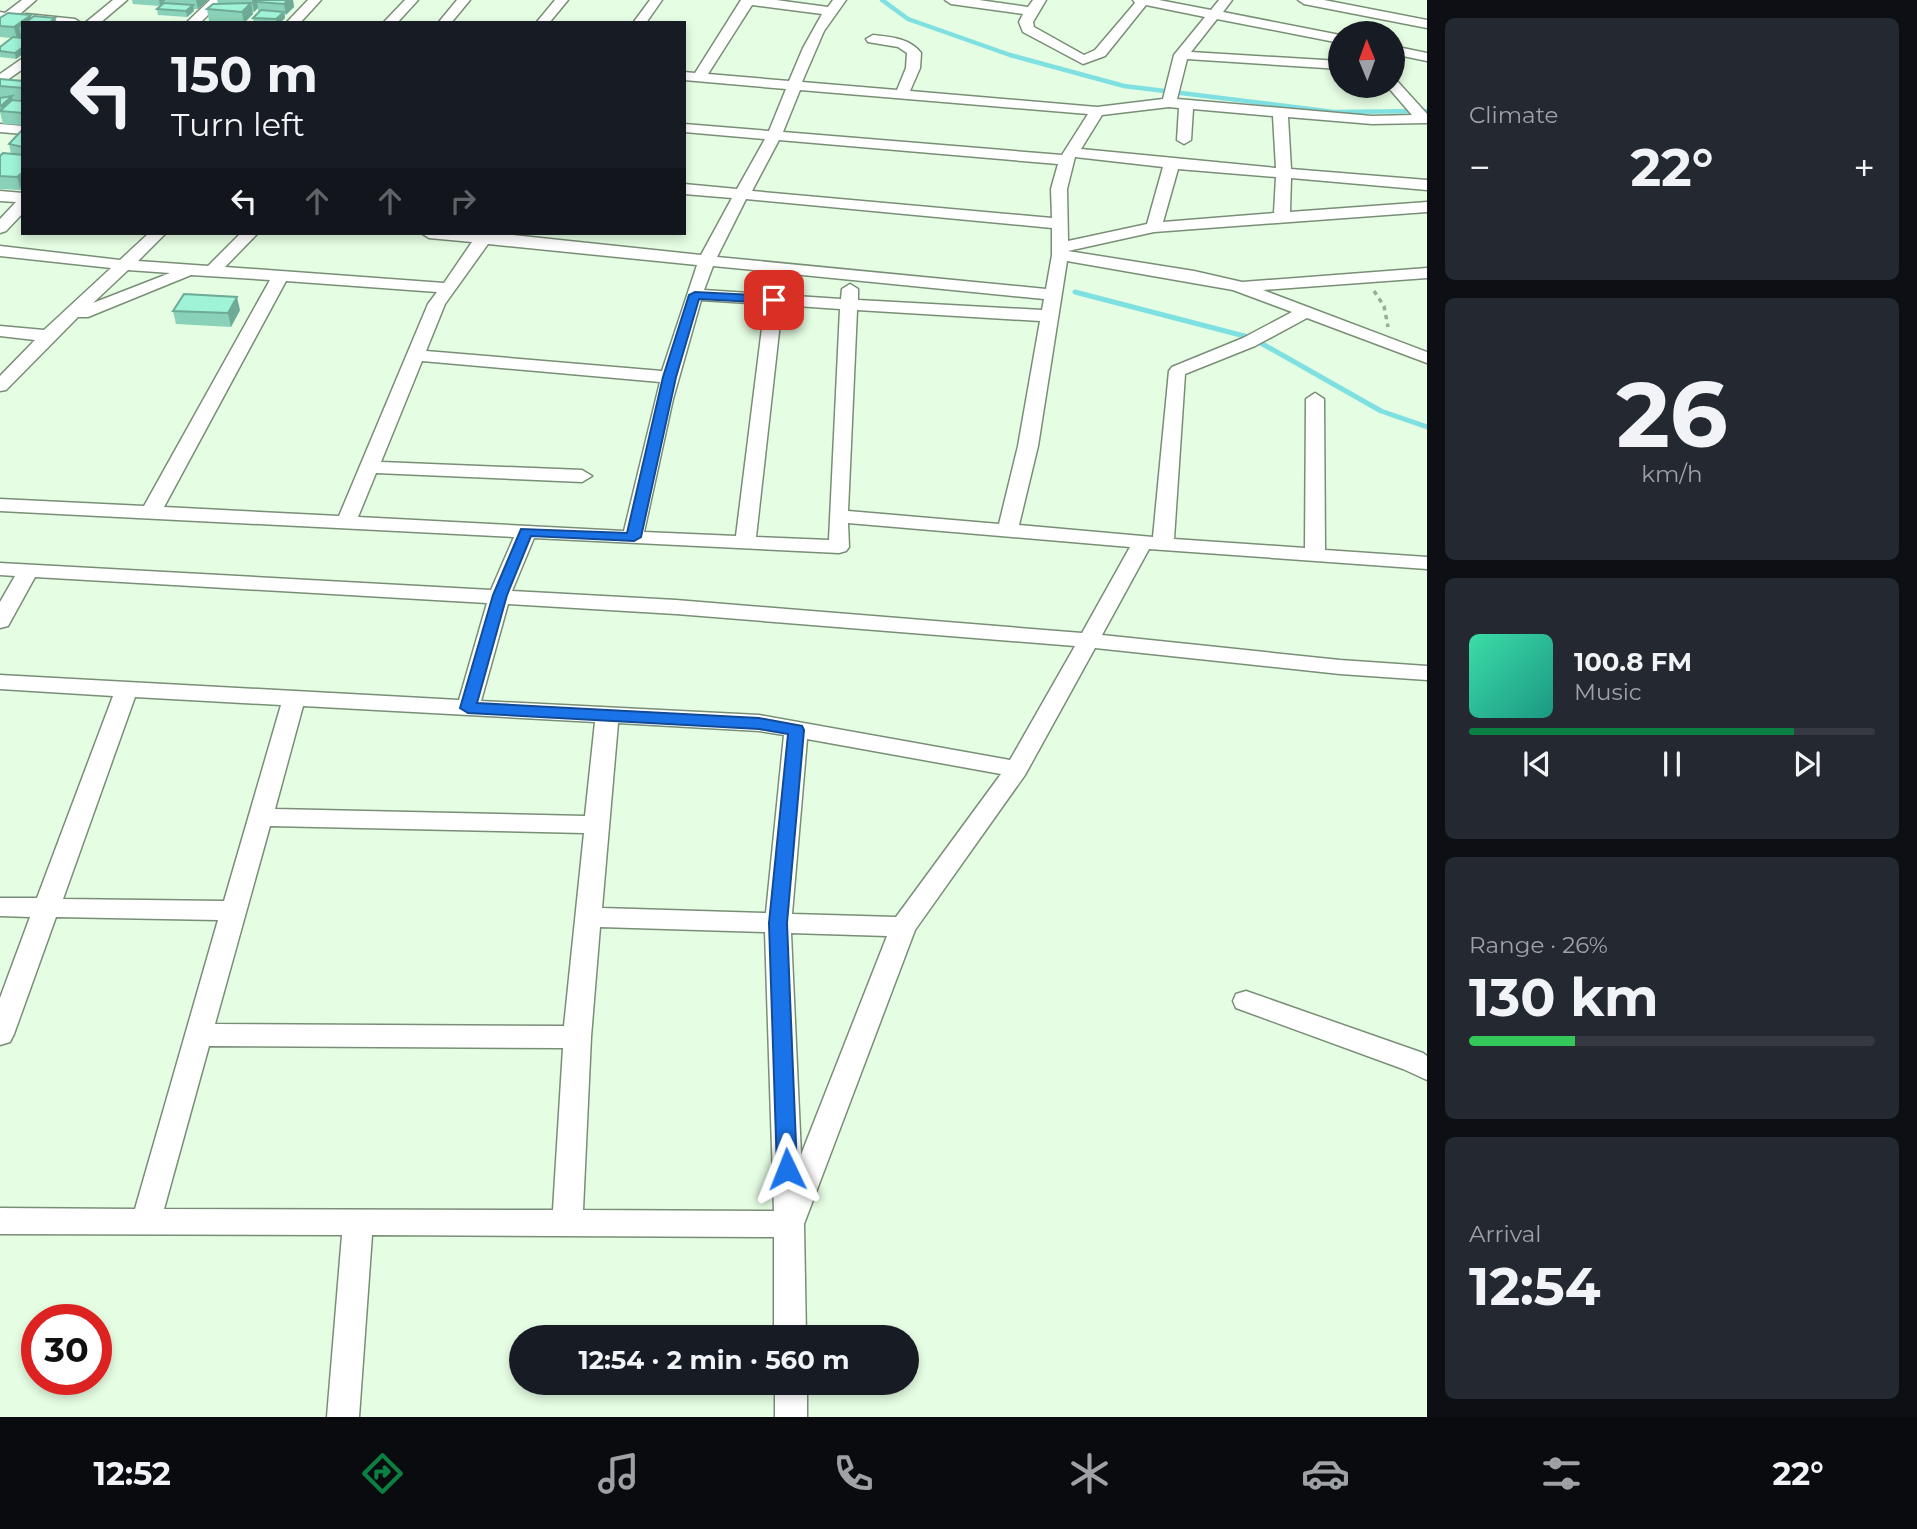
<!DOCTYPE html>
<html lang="en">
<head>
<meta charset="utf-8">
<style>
	:root { --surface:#171b24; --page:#242831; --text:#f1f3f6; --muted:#9ea1a6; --line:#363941; --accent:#0b8043 }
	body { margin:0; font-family:Montserrat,sans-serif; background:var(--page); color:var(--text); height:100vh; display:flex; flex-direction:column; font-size:26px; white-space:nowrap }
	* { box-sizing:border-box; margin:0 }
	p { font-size:23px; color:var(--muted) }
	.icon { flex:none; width:38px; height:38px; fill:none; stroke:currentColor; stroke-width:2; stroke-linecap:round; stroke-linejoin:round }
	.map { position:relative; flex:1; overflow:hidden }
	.details { display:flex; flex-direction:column; gap:18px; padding:18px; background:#0d0f14; width:490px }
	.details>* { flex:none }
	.banner { position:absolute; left:21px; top:21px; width:665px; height:214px; border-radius:0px; box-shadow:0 4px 10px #0003; background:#171b24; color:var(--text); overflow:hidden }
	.needle { width:46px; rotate:359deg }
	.fabs { position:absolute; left:1328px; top:21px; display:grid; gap:14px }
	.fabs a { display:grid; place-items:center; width:77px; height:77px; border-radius:50%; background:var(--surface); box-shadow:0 4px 10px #0003; font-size:35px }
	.speed { position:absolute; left:21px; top:1304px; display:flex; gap:14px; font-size:35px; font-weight:700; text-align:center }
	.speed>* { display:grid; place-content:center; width:91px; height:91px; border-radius:50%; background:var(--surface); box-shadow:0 4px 10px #0003; line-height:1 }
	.speed .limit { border:10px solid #d22; background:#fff; color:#111 }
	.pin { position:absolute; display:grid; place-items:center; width:60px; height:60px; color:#fff; margin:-30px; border-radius:14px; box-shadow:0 4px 10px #0006 }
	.me { position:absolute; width:77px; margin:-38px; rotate:358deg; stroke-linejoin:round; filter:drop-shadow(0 0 5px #0008) }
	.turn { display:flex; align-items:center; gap:24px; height:147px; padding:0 35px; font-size:32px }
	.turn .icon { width:91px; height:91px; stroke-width:2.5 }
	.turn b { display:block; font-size:49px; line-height:60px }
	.lanes { display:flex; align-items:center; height:66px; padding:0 35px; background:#0003; justify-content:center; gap:35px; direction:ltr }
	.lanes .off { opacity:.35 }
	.big { font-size:52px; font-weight:700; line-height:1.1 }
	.details .widget { flex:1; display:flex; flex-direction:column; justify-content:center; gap:10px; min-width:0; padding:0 24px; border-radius:10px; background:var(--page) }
	.details .dial { align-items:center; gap:0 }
	.dial b { font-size:91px; line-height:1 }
	.song { display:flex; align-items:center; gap:21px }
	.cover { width:84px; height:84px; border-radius:10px; background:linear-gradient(135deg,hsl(160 70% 55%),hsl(170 70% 35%)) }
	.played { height:7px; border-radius:4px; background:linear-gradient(90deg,var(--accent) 80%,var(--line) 80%) }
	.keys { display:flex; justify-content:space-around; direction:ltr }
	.heat { display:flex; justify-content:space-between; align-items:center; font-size:38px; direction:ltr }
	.charge { height:10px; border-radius:5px; background:linear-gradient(90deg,#34c759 26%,var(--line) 0) }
	.trip { position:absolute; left:509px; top:1325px; width:410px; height:70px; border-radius:35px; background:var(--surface); box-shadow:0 4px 10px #0003; font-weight:700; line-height:70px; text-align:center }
	.tab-bar { display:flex; height:112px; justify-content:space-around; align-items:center; background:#090b0e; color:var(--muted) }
	.tab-bar .icon { width:49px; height:49px }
	.tab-bar .selected { color:var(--accent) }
	.tab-bar b { font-size:32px; color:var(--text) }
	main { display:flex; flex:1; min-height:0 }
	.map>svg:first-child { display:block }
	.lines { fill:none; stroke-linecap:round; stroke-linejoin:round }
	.stream-far1 { stroke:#7fe0e2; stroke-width:4.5 }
	.stream { stroke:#7fe0e2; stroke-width:5 }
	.minor-casing { stroke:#798e76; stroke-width:3 }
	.path { stroke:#9aac99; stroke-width:3.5; stroke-dasharray:4.5 4.5; stroke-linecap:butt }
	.minor { fill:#fff; fill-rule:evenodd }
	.wall { fill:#89d1b8 }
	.shaded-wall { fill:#6faa96 }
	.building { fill:#9ff3d6; stroke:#6faa96; stroke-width:2 }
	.route { fill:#1a73e8; stroke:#114b97; stroke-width:2 }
</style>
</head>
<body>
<main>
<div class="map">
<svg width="1427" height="1417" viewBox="0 0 1427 1417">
	<rect width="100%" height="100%" fill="#e5fde3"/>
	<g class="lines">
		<polyline class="stream-far1" points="882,0 908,19 1010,55 1124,86 1334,112 1427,111"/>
		<polyline class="stream" points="1075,292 1252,338 1381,411 1427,427"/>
		<g class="minor-casing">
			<g id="minor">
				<polygon points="22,0 36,0 13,20 0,20 0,12 5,13"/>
				<polygon points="113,0 127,0 100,23 85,23"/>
				<polygon points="210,0 223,0 200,23 186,23"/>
				<polygon points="308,0 321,0 300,23 286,23"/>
				<polygon points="405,0 418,0 397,23 383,23"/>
				<polygon points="457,0 470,0 451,23 438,23"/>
				<polygon points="555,0 568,0 549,23 536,23"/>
				<polygon points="650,0 662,0 646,23 633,23"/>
				<path d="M741,0H776L828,7L833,0H846L824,31L802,82L897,90L906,68L907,53L898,47L868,42L866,39L873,35C890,37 910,38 921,53L920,68L910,91L1097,107L1163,99L1174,55L1205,17L1146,5L1105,56L1083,64L1023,32L1019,22L1023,14L951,4L945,0H979L1028,7L1033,0H1046L1033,22L1034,27L1084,55L1095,50L1135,3L1133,0H1159L1211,10L1219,0H1232L1223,12L1340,35V43L1217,19L1191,52L1340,61V69L1187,59L1177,99L1372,116L1412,115L1387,86H1393V81L1398,82L1427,114V123L1372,124L1288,117L1291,169L1427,180V190L1291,178L1290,212L1427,202V212L1154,232L1068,251L1194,271L1242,282L1427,268V278L1263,290L1427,352V363L1307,318L1255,346L1185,374L1174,539L1305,548L1306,399L1315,393L1324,399L1325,550L1427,557V569L1149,549L1102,635L1340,660L1427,666V680L1340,674L1095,648L1025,775L915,930L804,1224L806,1337H774V1237L372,1235L359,1417H327L342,1235L0,1234V1208L135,1209L218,920L56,917L14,1034L10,1042L0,1045V998L30,917L0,916V898H37L113,696L0,689V675L459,700L487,603L35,577L8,626L0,628V602L15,576L0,575V563L491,590L514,537L0,511V499L144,506L270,280L191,275L88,317H78L6,390L0,391V376L35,340L0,336V326L44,330L111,268L0,256V246L120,260L149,233H166L138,261L208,266L241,233H258L225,267L444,283L472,242L429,238L421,233H495L701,255L732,198L684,194V184L737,189L765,139L684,132V124L769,131L786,89L684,80V72L695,73ZM752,5L822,14L803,48L789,81L708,74ZM800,90L1088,114L1062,155L783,132ZM1169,107L1179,108L1177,140L1184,144L1191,140L1193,109L1273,116L1276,168L1081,149L1102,115ZM779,140L1058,164L1051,189L1052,218L752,191ZM1075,157L1163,167L1147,224L1068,241L1067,189ZM1178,169L1276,177L1274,213L1163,222ZM746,199L1052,228V255L1046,289L717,257ZM488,244L697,265L662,371L426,351L445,304ZM1067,261L1233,290L1292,312L1243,338L1172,367L1169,371L1153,537L1019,525L1038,446ZM713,266L1044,299L1042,310L858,300V289L850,284L842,289L841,299L704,290ZM128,270L170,273L93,303ZM286,281L437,292L428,304L339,516L164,507ZM701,300L765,304L736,536L644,532L673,399ZM782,305L840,309L829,540L756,537ZM857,310L1040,321L1018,446L999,524L848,511ZM422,361L660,382L624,531L358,517L376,473L582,482L592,476L582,470L381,462ZM848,523L1130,547L1082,633L676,600L512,591L534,538L839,553L846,551L849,547ZM508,604L676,614L1075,646L1010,760L759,715L481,701ZM135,697L281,705L224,901L63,899ZM303,706L595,722L585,816L275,809ZM618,723L759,731L784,735L766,913L602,908ZM807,739L1001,774L896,917L792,914ZM270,826L584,833L564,1026L215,1024ZM600,927L765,932L774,1211L583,1210L591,1037ZM791,933L887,936L801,1155ZM209,1046L563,1048L553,1210L164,1209Z"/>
				<polygon points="1298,0 1324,0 1427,20 1427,28 1304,4"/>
				<polygon points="26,14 75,19 81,23 21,21 20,18"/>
				<polygon points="1393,46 1427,53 1427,61 1393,54"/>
				<polygon points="23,58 23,69 0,85 0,74"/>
				<polygon points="0,124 23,126 23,134 0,132"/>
				<polygon points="0,191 23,193 23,213 6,231 0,233 0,219 16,202 0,201"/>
				<polygon points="1246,991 1423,1053 1427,1056 1427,1080 1403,1069 1236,1008 1233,1001 1236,994"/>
				<rect x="775" y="1382" width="32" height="35"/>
			</g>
		</g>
		<polyline class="path" points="1374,291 1384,306 1388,327"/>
		<use href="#minor" class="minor"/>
	</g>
	<g class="wall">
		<polygon points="132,0 207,0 207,1 198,9 193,9 194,11 187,17 158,15 157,9 166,3 165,1 160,6 133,4"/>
		<polygon points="217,0 293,0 294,7 285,15 285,18 280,23 254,23 253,18 258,13 258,8 254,12 252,12 253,14 244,23 209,21 207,9 218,4"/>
		<polygon points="31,15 31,18 23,23 23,54 16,59 0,57 0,47 11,38 0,37 0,17 0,18"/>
		<polygon points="0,79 23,81 23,100 12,99 13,100 23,101 23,125 3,124 0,112"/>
		<polygon points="23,129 23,188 21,190 0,189 0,156 11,154 9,144"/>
		<polygon points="240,310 231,327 176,324 173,311"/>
	</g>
	<g class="shaded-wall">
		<polygon points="159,0 165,0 165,1 160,6"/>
		<polygon points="196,0 207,0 207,1 198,9"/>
		<polygon points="252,0 262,0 257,2 258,8 254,12"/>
		<polygon points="288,0 293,0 294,7 286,15 284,4"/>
		<polygon points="251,3 253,14 244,23 242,12"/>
		<polygon points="193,5 194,11 187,17 186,11"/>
		<polygon points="284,12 285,18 280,23 277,23 276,19"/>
		<polygon points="31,15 33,23 23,23 23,27 19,27 21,36 17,39 14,27"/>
		<polygon points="55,18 57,23 49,23"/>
		<polygon points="23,47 23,54 16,59 15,53"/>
		<polygon points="12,96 13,102 3,112 1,106"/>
		<polygon points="23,172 23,188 21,190 17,177"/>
		<polygon points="237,297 240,310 231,327 228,313"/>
	</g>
	<g class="building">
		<polygon points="259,0 288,0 284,4 257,2"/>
		<polygon points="164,3 193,5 186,11 157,9"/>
		<polygon points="251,3 242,12 207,9 213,4"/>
		<polygon points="261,10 284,12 276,19 253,18"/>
		<polygon points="8,13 31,15 14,27 0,26 0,18"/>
		<polygon points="34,16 55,18 49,23 25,23"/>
		<polygon points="13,37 23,38 23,47 15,53 0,51 0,47"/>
		<polygon points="0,79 23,81 23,88 0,86"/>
		<polygon points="12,96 1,106 0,106 0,98"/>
		<polygon points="12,100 23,101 23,113 0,111"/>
		<polygon points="23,129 23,147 9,144"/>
		<polygon points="3,153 23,155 23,172 17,177 0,176 0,156"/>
		<polygon points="184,294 237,297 228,313 173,311"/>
	</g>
	<polygon class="route" points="695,292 774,296 780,300 774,303 699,299 676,377 641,537 634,541 531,536 507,595 477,703 759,718 802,726 804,730 787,923 797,1169 794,1175 787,1178 780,1175 777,1169 769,923 788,734 759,729 468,713 460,708 493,595 521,529 627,533 663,377 689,295"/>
</svg>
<div class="fabs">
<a><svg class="needle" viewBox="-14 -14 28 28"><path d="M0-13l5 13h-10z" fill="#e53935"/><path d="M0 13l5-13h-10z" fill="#9ea1a6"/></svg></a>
</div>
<div class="speed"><div class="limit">30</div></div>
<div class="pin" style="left:774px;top:300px;background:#d93025"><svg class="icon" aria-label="arrive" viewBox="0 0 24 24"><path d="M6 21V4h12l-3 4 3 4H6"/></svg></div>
<svg class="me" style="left:787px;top:1169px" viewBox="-20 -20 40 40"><path d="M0-17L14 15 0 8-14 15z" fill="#1a73e8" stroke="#fff" stroke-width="4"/></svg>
<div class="trip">12:54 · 2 min · 560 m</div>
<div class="banner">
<div class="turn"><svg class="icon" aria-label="left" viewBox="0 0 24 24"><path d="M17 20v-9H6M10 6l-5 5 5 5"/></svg><div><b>150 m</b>Turn left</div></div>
<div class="lanes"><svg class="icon" aria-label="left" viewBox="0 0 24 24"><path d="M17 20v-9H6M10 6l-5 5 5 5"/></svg><svg class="icon off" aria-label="ahead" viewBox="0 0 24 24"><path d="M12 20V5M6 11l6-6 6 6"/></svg><svg class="icon off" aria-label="ahead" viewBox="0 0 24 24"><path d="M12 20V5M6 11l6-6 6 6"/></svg><svg class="icon off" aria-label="right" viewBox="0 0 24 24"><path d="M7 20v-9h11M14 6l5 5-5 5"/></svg></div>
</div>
</div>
<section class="details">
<div class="widget"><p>Climate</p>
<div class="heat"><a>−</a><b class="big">22°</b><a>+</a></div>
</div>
<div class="widget dial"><b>26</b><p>km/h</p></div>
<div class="widget">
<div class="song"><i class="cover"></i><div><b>100.8 FM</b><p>Music</p></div></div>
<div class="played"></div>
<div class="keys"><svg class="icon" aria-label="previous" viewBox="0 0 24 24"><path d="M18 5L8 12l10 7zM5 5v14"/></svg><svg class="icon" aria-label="pause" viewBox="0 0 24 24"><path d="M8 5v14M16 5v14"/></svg><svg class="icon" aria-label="next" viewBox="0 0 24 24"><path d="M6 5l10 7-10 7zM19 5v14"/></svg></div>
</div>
<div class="widget"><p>Range · 26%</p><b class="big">130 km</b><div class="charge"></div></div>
<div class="widget"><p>Arrival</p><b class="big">12:54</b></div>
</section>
</main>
<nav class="tab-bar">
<b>12:52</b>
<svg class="icon selected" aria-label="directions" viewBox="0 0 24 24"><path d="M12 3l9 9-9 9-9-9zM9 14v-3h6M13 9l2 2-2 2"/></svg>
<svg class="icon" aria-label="music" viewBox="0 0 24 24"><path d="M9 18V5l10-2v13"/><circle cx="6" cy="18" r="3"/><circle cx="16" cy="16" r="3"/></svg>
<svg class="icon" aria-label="phone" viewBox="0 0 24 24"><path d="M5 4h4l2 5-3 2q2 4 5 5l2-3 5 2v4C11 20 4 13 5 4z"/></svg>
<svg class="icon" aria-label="climate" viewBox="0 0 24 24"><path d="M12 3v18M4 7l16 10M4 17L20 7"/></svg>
<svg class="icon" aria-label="car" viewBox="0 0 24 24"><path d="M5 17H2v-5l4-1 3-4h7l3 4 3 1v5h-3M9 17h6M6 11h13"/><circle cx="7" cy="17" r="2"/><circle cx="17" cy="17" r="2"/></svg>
<svg class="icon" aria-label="filters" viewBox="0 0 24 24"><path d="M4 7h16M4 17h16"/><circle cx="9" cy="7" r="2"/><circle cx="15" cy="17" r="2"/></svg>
<b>22°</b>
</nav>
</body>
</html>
